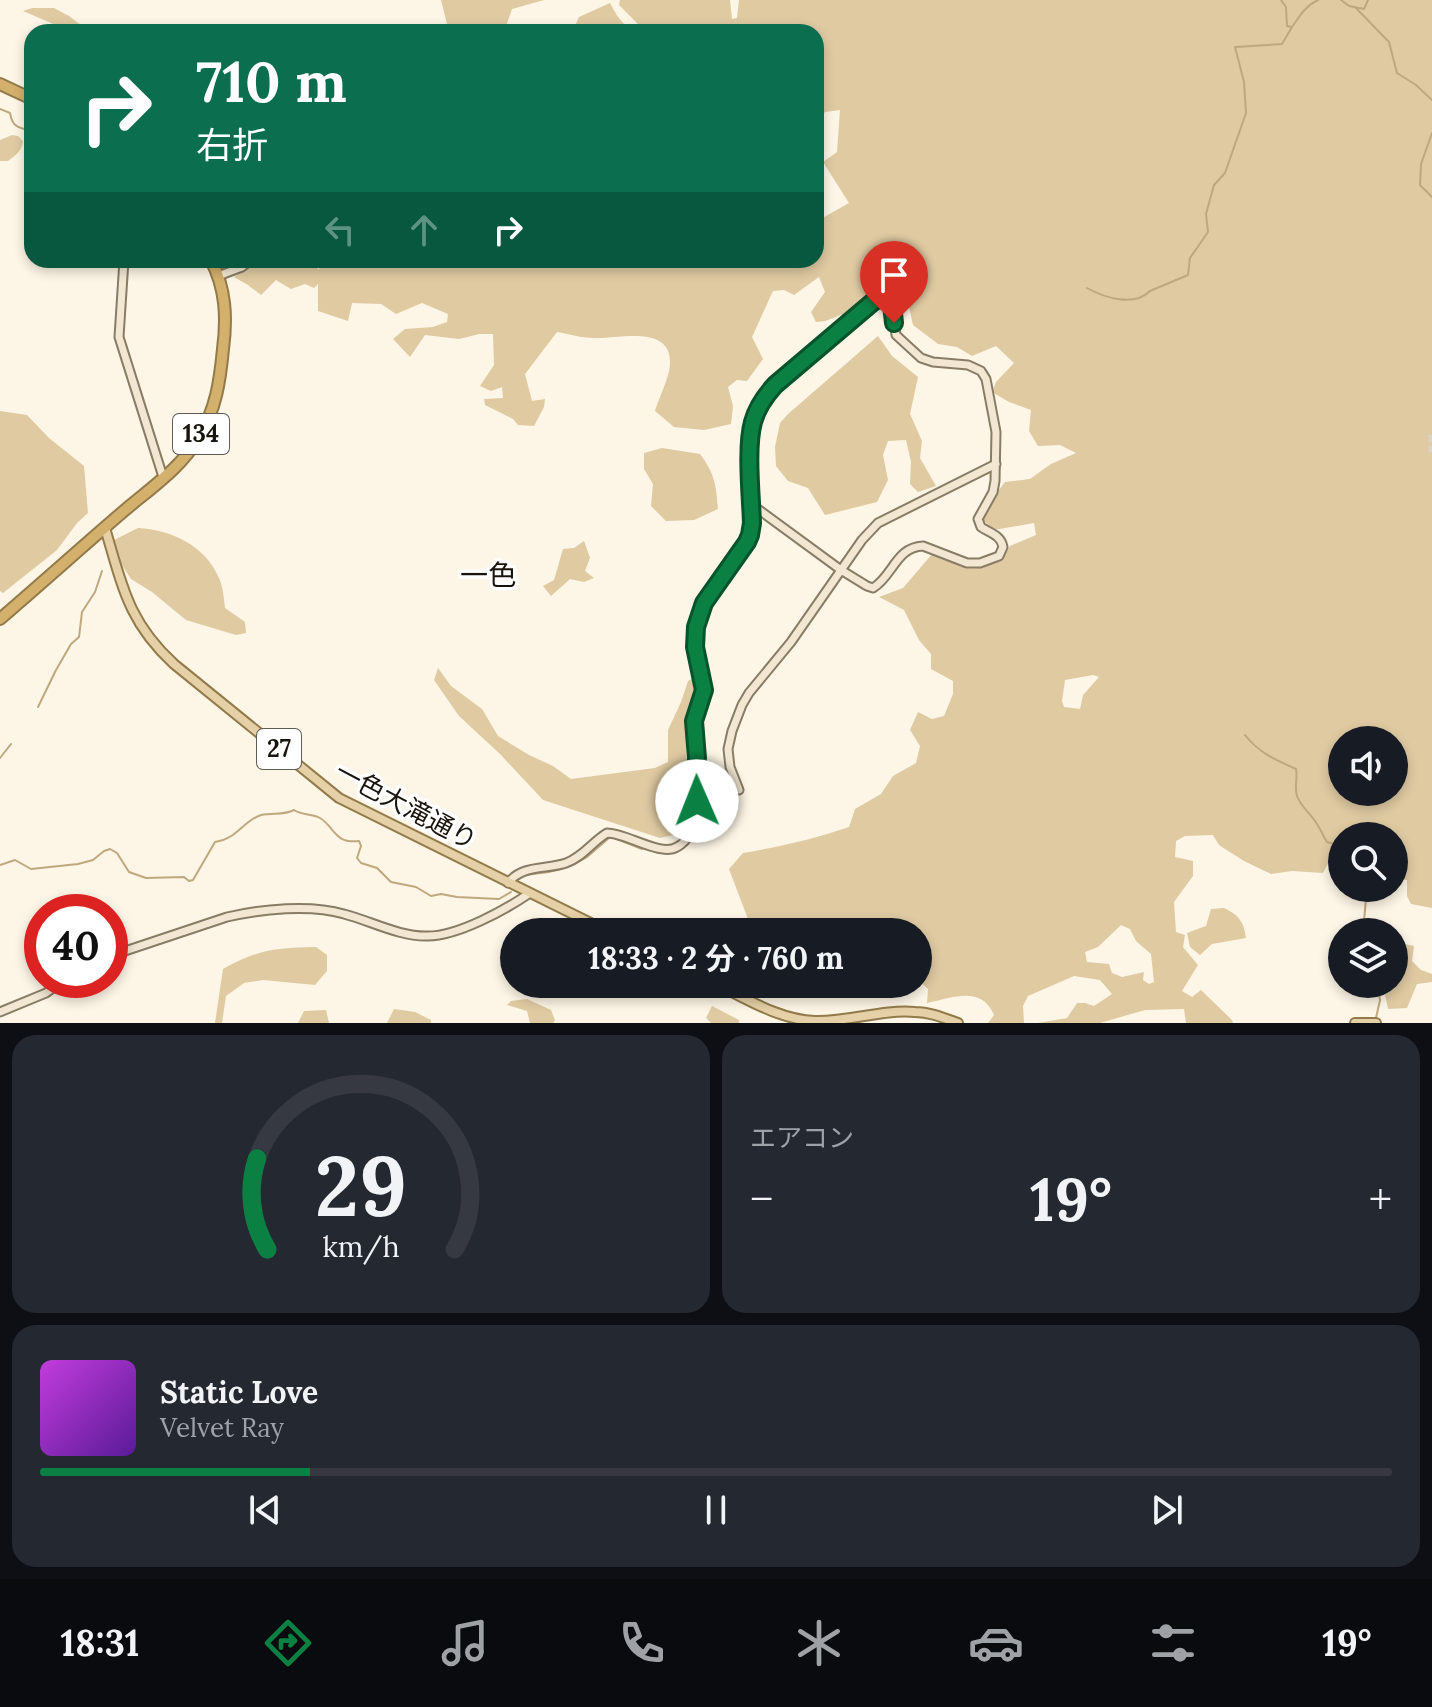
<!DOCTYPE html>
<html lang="ja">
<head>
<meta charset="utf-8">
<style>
	:root { --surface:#171b24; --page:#242831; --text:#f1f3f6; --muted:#9ea1a6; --line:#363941; --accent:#0b8043 }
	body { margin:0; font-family:Lora,"Noto Sans JP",serif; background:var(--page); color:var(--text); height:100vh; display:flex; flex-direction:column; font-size:30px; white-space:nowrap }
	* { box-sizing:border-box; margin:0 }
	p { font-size:26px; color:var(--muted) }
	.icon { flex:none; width:44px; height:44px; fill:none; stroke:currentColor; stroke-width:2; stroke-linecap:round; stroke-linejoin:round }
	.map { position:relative; height:1023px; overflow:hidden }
	.side { display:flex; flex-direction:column; gap:12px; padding:12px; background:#0d0f14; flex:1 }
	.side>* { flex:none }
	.hud { position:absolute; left:24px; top:24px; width:800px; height:244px; border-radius:24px; box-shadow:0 4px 12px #0003; background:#0b6e4f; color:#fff; overflow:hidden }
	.fabs { position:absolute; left:1328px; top:726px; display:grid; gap:16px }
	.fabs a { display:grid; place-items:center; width:80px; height:80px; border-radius:50%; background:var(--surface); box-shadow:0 4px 12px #0003; font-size:40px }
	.speed { position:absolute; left:24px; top:894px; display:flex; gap:16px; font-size:40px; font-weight:700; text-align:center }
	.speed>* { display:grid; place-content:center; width:104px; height:104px; border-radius:50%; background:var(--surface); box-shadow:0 4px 12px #0003; line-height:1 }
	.speed .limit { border:12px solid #d22; background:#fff; color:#111 }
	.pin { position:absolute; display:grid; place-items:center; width:68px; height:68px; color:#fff; margin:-82px -34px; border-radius:50% 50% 50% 0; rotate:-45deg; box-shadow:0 0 8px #0007 }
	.pin .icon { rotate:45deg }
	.me { position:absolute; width:88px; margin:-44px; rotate:359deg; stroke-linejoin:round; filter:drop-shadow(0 0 6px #0008) }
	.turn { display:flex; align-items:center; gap:28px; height:168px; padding:0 40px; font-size:36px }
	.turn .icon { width:104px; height:104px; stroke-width:2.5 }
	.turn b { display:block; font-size:56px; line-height:68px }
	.lanes { display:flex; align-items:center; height:76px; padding:0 40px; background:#0003; justify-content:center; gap:40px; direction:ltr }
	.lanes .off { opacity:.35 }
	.big { font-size:60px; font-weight:700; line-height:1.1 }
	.side .tile { flex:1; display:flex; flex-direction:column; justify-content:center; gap:12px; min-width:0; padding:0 28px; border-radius:24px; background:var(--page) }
	.side .dial { align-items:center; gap:0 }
	.dial svg { height:208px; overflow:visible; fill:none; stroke:var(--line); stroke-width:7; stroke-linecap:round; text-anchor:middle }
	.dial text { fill:var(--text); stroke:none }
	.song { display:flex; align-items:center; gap:24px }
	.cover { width:96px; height:96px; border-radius:12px; background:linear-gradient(135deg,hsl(290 70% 55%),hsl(270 70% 35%)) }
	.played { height:8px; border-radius:4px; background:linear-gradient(90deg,var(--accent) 20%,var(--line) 20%) }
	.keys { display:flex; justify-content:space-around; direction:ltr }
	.heat { display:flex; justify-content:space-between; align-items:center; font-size:44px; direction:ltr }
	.side .tiles { flex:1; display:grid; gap:12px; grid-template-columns:1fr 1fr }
	.tile:last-child { grid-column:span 2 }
	.trip { position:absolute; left:500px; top:918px; width:432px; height:80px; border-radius:40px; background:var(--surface); box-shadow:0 4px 12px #0003; font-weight:700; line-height:80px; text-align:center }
	.menu { display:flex; height:128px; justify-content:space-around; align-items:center; background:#090b0e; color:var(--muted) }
	.menu .icon { width:56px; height:56px }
	.menu .active { color:var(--accent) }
	.menu b { font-size:36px; color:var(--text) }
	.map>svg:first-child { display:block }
	.green { fill:#dfcaa2; fill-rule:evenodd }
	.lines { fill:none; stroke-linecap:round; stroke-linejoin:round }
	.stream { stroke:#bfa87e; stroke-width:2 }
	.secondary-tunnel { stroke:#dbd3c4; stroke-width:7; stroke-dasharray:7 3.5; stroke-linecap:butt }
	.secondary-casing { stroke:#887c64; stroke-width:11 }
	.primary-casing { stroke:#927a4a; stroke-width:12 }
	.highway-casing { stroke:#927a4a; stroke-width:14 }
	.secondary { stroke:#f2e7d3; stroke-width:7 }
	.primary { stroke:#e5d0a7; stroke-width:8 }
	.highway { stroke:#d3b06c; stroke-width:10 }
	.route-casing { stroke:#07532c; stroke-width:20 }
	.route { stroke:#0b8043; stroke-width:14 }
	.labels { text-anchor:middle; stroke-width:7; stroke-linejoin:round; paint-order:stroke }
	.shield { fill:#fff; stroke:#5f5b55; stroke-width:2 }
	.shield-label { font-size:24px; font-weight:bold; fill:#1a150c }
	.street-label { font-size:26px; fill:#1a150c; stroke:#fff }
	.neighbourhood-label { font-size:28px; fill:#1a150c; stroke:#fff }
</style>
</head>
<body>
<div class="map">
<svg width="1432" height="1023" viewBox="0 0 1432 1023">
	<rect width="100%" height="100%" fill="#fdf5e5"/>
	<g class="green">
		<polygon points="441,0 544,0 512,9 505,29 507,32 449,32"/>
		<path d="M620,0H730L732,19L737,18L739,0H1432V908L1411,904L1407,896V880L1394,879V836H1342V847L1335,850L1323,873L1292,871L1271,874L1244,861L1219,845L1213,835L1185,836L1176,841L1175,857L1193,861V876L1174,902L1176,932L1185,935L1183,947L1198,965L1182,991L1192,997L1201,990L1232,1020L1233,1023H1186L1184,1009L1145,1010L1100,1023H1038L1067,1018L1077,1003H1085L1094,1006L1112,994L1100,980L1074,976L1028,996L1023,1006L1024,1023H988L994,1015C981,985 953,998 927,1003L928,989L918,980V932H763L748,919L729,869L743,853C779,847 814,839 849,827L855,809L881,794L893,776L916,763L920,746L910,730L918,712L932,719L944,716L953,694V681L931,669V654L919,640L904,610L879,597L903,588L933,553C960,567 971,568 1001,561L1010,546L1036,535L1034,523L994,530L983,520L989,503L1005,482L1030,479L1051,464L1076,453L1060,445L1038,446L1029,431L1031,410L1009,402L992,392L996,382L1014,363L996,346L972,356L957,347L938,344L913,325L908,302L913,280L900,276L881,283L869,291L857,309L825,321L816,322L811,312L825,292L819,277L794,295L784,290L773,291L752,337L763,359L747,381L737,380L728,387L733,406L731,424L704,430L674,427L655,411C659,398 670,376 670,363C671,324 618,339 594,338C581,338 569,334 557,332L525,374L532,401L545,399L544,407L534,426L518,425L513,419L485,405L484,399L503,398L502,387L491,391L480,386L494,365L493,334H479L459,339L425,335L410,357L393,339L405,329L433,327L447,322L448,314L422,303L396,314L381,304L352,303L348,321L318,311V284L314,288L305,284L291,289L276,280L261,295L248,285L234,277L262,260H309L319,270L321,260H816V219L819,220L849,203L823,162L837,152L840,110L825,112L816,126V32H572L579,17L610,3C625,31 631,34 662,27L640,26L619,5ZM1093,675L1099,677L1083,695L1080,709L1064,707L1062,701L1065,680ZM1342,740H1394V792H1342ZM1121,925L1130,929L1136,941L1151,954L1154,982L1149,984L1143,980L1144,972L1122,977L1112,973L1109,964L1087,962L1085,952L1098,947Z"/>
		<polygon points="32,8 54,8 69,16 90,32 72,32 23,11"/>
		<path d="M12,135L18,136L23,141C22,151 16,155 8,161H0V140Z"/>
		<polygon points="878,336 892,356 918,377 910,414 922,441 920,458 936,486 918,492 910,484 911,462 906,440 888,441 883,455 888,480 877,502 825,515 808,488 788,481 776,466 775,447 780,423 788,414"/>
		<polygon points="0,411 27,415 49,438 84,466 88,513 77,523 57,550 3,593 0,591"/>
		<path d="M662,448L700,454C715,474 716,485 718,509L694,520L666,521L651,506L653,484L644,469V453Z"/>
		<path d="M138,528C171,530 205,545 219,578C223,587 224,599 225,608L245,622L246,633L236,635L186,620L152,592L131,579L118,559L114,540Z"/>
		<polygon points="584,541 590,558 585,571 594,578 584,582 570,579 551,596 543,586 554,580 563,549 574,548"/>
		<polygon points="438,668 451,686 482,709 498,736 529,755 553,766 571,779 655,768 668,762 668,730 681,702 688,681 694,678 697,686 687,715 686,763 687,788 685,807 678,834 660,838 543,800 500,754 459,716 434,680"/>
		<path d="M1224,908C1239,915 1244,922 1246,938L1212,944L1200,955L1190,947L1187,933L1206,926L1211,909Z"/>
		<polygon points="1400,943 1414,946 1412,961 1421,970 1432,974 1432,982 1417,984 1407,1008 1388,1009 1383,984 1394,984 1394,958"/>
		<path d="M316,947L327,955V971L315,985L263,980L244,983L226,996L222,1023H215L223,969C258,949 277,948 316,947Z"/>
		<polygon points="527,999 551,1010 555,1020 553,1023 530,1023 527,1011 507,1005 511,1001"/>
		<polygon points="712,1006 739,1020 739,1023 711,1023 706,1018"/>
		<polygon points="394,1009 415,1012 431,1020 431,1023 387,1023"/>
		<polygon points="326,1010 329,1023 298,1023 304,1011"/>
	</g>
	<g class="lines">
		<g class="stream">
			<path d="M1281,0L1286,7L1287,26L1292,27C1300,16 1305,6 1318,0"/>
			<polyline points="1341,0 1349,6 1364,9 1368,0"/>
			<polyline points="1355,7 1389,42 1397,73 1416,85 1432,100"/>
			<path d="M0,109L10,113C12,123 14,126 24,129L32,123"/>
			<polyline points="1432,133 1421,164 1420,185 1432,197"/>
			<path d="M1087,288C1105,298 1134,307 1150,291L1188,275L1190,258L1208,232L1206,214L1214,185L1225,173L1246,113L1244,82L1235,47L1282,44L1292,27"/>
			<polyline points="38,707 56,670 71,644 79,637 82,612 95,592 102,571"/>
			<path d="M1245,735C1259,753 1276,760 1296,769C1298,778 1294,787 1297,796C1301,807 1311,814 1317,824C1321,830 1323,836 1327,842L1342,846"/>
			<polyline points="0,758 11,744"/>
			<path d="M0,865L15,860L31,869L78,864L93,860L104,851L110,849L117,853L129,872L146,878L184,877L189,881L193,880L215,842C237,839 243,821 261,815C273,812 283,816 294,810C303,816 311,813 320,818C335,827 334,844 359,841L361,846L357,858L361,863L377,868L391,882L416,887L431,896L441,894L457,897L499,899L511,892"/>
			<polyline points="516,881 525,875 549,872 570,866 587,857 609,838 614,838 642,849"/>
			<polyline points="1363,932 1367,888"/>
			<polyline points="1376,1018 1380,1000 1377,984"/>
		</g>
		<polyline class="secondary-tunnel" points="1432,435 1432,456"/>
		<g class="secondary-casing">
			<g id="secondary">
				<polyline points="124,260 119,337 163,477"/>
				<polyline points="218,276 242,267 251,260"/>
				<polyline points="739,790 730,767 728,749 732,731 742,705 749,693 791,642 862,540 878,523 996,464"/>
				<path d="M508,883C523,864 546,870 566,863C583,857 592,842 607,833C627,833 660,857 677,847C683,844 687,839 690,834C702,812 695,802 694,780C693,770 698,761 697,750C696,740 692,730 694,720C696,710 702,701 704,691C706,675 695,659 694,643C693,608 717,583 736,557C742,549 749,541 751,530C753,521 751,510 751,500C751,456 743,419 775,385L874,301L883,298L892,304L896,335L921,358L933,362L968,365L981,371L986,379L996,432L995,481L993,492L978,519L981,527C990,533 1001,535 1003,547L999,556L980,563H967L923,546C896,547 893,576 873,588L867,586L841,570L751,504"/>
				<path d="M110,956L227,917C262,909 310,904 344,914C371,921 400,937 428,936C458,936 505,910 530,893"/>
				<polyline points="0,1012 46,993 64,980"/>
			</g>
		</g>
		<g class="primary-casing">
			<g id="primary">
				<path d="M105,528C122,585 128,622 174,664L339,798L609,932"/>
				<path d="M716,984C747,999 780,1020 815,1021C849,1022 882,1009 915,1012C930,1012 944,1018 958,1023"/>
				<polyline points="1355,1023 1376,1023"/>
			</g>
		</g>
		<g class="highway-casing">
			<g id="highway">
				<polyline points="0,84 32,99"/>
				<path d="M0,619C42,583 83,546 125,510C151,488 182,467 199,437C216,409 220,381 223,349C227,318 226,289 211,260"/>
			</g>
		</g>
		<use href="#secondary" class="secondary"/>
		<use href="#primary" class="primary"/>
		<use href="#highway" class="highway"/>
	</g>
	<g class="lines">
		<g class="route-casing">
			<path id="route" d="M697,801L694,783L697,758L694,721L704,690L695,647L696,627L704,603L747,542L750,535L752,523C751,495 746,447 753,422C757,407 765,396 775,385L874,301L883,298L892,304L894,323"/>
		</g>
		<use href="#route" class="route"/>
	</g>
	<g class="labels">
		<g class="shield">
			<rect x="173" y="414" width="56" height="40" rx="6"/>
			<rect x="257" y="729" width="44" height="40" rx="6"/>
		</g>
		<g class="shield-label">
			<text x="201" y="442">134</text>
			<text x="279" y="757">27</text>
		</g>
		<g class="street-label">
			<text transform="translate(406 806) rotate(28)" y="9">一色大滝通り</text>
		</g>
		<g class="neighbourhood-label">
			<text x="488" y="585">一色</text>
		</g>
	</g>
</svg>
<div class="fabs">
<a><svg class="icon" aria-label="sound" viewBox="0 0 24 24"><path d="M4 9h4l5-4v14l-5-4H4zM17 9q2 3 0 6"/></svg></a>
<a><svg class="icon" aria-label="search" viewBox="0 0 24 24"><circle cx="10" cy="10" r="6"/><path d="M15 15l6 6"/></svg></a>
<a><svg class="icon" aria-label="layers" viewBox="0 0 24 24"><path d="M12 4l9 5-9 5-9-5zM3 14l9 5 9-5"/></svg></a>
</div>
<div class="speed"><div class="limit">40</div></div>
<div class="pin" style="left:894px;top:323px;background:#d93025"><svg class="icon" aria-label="arrive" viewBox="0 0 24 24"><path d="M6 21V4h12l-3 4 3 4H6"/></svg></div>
<svg class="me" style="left:697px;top:801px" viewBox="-20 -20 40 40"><circle r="19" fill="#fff"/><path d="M0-13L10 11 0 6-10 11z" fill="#0b8043"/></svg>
<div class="trip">18:33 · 2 分 · 760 m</div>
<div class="hud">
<div class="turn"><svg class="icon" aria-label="right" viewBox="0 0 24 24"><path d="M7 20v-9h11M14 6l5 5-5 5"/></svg><div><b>710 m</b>右折</div></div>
<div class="lanes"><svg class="icon off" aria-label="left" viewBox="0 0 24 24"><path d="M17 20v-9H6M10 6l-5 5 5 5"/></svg><svg class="icon off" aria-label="ahead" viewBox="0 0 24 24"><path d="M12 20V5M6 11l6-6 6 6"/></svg><svg class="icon" aria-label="right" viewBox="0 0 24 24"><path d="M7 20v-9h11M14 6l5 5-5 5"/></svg></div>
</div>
</div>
<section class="side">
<div class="tiles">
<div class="tile dial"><svg viewBox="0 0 100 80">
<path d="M14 69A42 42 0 1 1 86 69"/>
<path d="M14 69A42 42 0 0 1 10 34" stroke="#0b8043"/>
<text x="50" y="56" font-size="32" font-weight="700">29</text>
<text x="50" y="72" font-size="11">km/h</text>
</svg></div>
<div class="tile"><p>エアコン</p>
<div class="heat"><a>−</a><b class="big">19°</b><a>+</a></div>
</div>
<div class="tile">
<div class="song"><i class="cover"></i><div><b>Static Love</b><p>Velvet Ray</p></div></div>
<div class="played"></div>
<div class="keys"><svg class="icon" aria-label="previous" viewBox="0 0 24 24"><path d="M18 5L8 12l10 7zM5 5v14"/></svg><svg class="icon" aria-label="pause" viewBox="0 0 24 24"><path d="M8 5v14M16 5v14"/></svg><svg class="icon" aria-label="next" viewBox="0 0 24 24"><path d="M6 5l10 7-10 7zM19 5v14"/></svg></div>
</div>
</div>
</section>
<nav class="menu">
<b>18:31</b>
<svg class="icon active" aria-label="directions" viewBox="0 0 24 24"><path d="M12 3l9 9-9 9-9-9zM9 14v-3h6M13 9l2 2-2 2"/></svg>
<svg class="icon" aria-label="music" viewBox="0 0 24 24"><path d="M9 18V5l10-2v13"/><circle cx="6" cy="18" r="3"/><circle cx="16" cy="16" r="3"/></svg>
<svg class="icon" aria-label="phone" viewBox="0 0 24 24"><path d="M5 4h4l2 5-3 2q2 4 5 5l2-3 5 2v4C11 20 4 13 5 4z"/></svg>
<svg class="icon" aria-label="climate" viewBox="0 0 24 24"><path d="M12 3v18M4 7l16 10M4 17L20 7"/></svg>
<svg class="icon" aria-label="car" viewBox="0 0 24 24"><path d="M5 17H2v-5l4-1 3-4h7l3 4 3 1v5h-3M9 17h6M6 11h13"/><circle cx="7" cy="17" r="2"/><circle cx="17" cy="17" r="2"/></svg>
<svg class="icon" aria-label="filters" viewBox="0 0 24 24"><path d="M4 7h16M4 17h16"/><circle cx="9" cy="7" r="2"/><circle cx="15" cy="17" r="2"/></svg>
<b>19°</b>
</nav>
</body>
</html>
